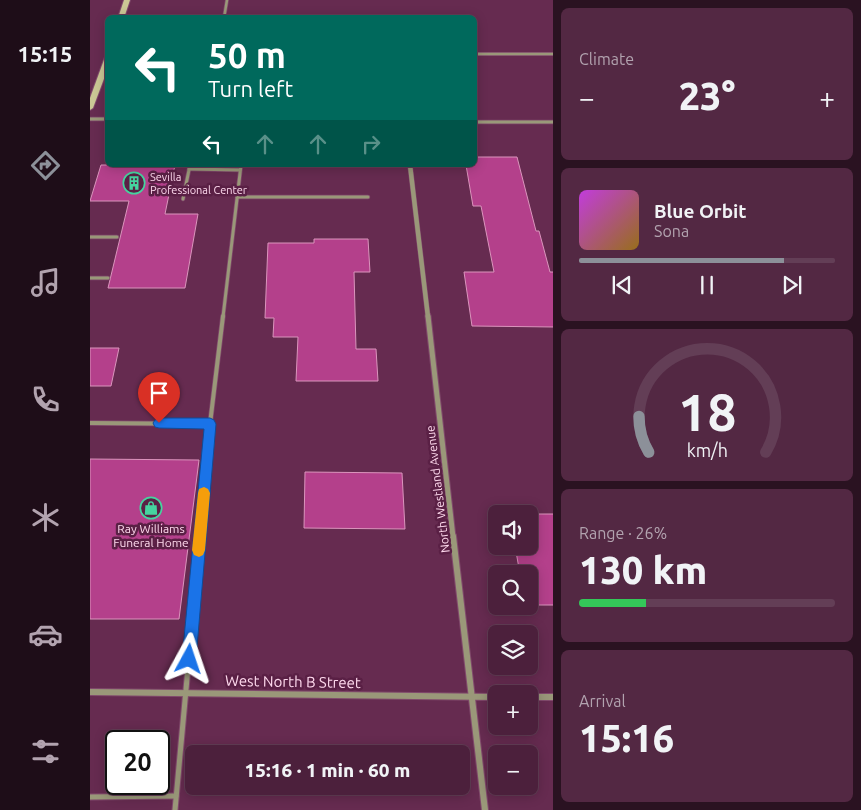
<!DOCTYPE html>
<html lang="en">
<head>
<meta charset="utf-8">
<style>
	:root { --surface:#4c203c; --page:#532843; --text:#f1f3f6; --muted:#b2a3af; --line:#633e56; --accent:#8c9099 }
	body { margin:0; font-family:Ubuntu,sans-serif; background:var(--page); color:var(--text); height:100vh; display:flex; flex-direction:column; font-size:19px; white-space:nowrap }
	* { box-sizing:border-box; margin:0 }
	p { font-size:16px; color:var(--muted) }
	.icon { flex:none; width:28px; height:28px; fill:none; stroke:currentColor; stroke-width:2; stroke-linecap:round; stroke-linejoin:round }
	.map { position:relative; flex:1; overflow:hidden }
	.drawer { display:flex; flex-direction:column; gap:8px; padding:8px; background:#2a1221; width:308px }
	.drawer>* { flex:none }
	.hud { position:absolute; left:15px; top:15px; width:372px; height:152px; border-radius:8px; box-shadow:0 2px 12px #0003,0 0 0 1px var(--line); background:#00695c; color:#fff; overflow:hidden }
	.controls { position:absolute; left:398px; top:505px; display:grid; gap:10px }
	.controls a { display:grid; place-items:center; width:50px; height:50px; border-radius:8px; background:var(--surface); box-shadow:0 2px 12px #0003,0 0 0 1px var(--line); font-size:25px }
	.speed { position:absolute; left:15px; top:730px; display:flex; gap:10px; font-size:25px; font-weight:700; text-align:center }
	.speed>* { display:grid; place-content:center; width:65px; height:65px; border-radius:50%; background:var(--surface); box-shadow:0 2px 12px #0003,0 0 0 1px var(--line); line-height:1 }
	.speed .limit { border:2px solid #111; border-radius:8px; background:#fff; color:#111 }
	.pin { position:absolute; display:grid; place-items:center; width:42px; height:42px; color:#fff; margin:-51px -21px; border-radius:50% 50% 50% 0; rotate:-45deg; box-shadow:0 0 5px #0007 }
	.pin .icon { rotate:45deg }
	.me { position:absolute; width:55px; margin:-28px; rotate:5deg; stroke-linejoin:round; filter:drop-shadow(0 0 4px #0008) }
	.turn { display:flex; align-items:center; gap:18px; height:105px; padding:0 20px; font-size:22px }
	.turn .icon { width:65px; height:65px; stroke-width:2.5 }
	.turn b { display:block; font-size:35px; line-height:42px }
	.lanes { display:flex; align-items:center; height:48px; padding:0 20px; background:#0003; justify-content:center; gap:25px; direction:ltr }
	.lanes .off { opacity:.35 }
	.big { font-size:38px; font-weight:800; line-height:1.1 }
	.drawer .card { flex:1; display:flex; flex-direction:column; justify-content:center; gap:8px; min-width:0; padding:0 18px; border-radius:8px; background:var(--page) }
	.drawer .dial { align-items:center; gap:0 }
	.dial svg { height:130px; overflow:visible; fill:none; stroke:var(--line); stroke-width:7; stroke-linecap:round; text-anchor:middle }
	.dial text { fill:var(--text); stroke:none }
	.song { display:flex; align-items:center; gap:15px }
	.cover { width:60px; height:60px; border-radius:8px; background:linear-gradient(135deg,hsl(290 70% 55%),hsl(40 70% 35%)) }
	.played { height:5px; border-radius:2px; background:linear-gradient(90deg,var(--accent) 80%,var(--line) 80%) }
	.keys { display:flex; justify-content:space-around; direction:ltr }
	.heat { display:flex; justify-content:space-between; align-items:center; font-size:28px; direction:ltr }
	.charge { height:8px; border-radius:4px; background:linear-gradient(90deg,#34c759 26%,var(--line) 0) }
	.trip { position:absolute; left:95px; top:745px; width:285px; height:50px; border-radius:8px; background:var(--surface); box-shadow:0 2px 12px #0003,0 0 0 1px var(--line); font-weight:800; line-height:50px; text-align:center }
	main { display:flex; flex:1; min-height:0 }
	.tabs { display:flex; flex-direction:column; width:90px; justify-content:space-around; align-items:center; background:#1e0d18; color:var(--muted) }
	.tabs .icon { width:35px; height:35px }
	.tabs .active { color:var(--accent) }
	.tabs b { font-size:22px; color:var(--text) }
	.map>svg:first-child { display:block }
	.building { fill:#b4408b; stroke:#db95bd }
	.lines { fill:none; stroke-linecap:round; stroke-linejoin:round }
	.service-far3-casing { stroke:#814a6c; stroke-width:4 }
	.service-far2-casing { stroke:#814a6c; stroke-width:4.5 }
	.service-far1-casing { stroke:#814a6c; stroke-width:5.5 }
	.service-casing { stroke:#814a6c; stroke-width:7 }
	.minor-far3-casing { stroke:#814a6c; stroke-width:4.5 }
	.minor-far2-casing { stroke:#814a6c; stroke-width:5.5 }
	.minor-far1-casing { stroke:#814a6c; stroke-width:7 }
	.minor-casing { stroke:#814a6c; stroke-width:8 }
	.secondary-casing { stroke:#814a6c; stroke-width:2 }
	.service-far3 { stroke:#9a9879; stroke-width:2.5 }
	.service-far2 { stroke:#9a9879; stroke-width:3 }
	.service-far1 { stroke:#9a9879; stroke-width:4 }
	.service { stroke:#9a9879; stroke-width:5 }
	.minor-far3 { stroke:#9a9879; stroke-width:3 }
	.minor-far2 { stroke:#9a9879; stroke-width:4.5 }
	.minor-far1 { stroke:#9a9879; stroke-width:5 }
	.minor { stroke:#9a9879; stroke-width:6 }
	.secondary { fill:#cbc795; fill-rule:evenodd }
	.route { fill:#1a73e8; stroke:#114b97 }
	.slow { fill:#f59e0b }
	.labels { text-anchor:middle; stroke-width:5; stroke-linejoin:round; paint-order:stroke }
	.far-poi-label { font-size:11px; fill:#fed9ed; stroke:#5a2045; text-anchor:start }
	.street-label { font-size:12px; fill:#fed9ed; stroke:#5a2045 }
	.poi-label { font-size:12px; fill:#fed9ed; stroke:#5a2045 }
	.near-street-label { font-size:15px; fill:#fed9ed; stroke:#5a2045 }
</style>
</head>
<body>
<main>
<nav class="tabs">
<b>15:15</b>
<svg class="icon active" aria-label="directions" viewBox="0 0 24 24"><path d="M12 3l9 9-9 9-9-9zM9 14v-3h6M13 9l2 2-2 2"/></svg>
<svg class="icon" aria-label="music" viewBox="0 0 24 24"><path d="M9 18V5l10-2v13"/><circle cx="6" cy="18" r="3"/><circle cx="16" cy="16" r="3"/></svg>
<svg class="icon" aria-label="phone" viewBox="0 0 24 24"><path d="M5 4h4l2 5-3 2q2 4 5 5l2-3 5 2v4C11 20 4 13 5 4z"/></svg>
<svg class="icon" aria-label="climate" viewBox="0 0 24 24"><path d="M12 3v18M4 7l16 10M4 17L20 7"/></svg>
<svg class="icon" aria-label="car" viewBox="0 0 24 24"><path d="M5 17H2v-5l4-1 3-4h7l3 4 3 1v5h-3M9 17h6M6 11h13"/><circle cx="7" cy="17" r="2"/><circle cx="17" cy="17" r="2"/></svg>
<svg class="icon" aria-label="filters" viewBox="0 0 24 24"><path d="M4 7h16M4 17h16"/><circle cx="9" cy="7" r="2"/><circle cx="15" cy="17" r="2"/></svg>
</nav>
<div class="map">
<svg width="464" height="810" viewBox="0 0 464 810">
	<rect width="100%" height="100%" fill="#662b50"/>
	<g class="building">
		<polygon points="385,157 427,157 446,231 449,231 460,272 464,272 464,327 382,326 374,272 404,272 391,206 383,206 376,165 385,165"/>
		<polygon points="11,165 85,165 75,214 108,214 95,288 18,288 39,201 0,201"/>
		<polygon points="224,239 278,239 280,272 264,272 266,349 286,349 288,381 206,381 208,337 183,337 184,318 175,318 178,243 224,243"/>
		<polygon points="0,348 29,348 21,386 0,386"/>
		<polygon points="0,459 109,460 89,619 0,619"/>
		<polygon points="215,472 312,473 315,529 214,528"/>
		<polygon points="439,514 464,514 464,605 439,605 439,574 430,574 425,546 439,546"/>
	</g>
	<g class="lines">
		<g class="service-far3-casing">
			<g id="service-far3">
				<polyline points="134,18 137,0"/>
				<polyline points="385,54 464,54"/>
			</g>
		</g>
		<g class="service-far2-casing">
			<g id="service-far2">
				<polyline points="99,169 150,170"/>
				<polyline points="147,197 278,197"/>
				<polyline points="93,199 100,165"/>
				<polyline points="0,237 27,237"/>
				<polyline points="0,278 18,278"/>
				<polyline points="133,317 151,165"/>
			</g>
		</g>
		<g class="service-far1-casing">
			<g id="service-far1">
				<polyline points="0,423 120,424"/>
				<polyline points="110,537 120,424 133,316"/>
			</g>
		</g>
		<g class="service-casing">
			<g id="service">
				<polyline points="0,797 86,796"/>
				<polyline points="85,810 110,536"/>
			</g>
		</g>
		<g class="minor-far3-casing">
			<g id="minor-far3">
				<polyline points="0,119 18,119"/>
				<polyline points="385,122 464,122"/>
			</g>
		</g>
		<g class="minor-far2-casing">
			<polyline id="minor-far2" points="320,165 338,317"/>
		</g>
		<g class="minor-far1-casing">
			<polyline id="minor-far1" points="338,316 363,537"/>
		</g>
		<g class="minor-casing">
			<g id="minor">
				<polyline points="363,536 395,810"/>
				<polyline points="0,692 406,697"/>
				<polyline points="439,697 464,697"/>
			</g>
		</g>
		<g class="secondary-casing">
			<g id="secondary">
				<polygon points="34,0 40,0 34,18 28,18"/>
				<polygon points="18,55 18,68 3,108 0,110 0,98 15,57"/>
			</g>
		</g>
		<use href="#service-far3" class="service-far3"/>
		<use href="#service-far2" class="service-far2"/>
		<use href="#service-far1" class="service-far1"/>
		<use href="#service" class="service"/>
		<use href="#minor-far3" class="minor-far3"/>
		<use href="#minor-far2" class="minor-far2"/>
		<use href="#minor-far1" class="minor-far1"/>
		<use href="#minor" class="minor"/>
		<use href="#secondary" class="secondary"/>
	</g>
	<polygon class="route" points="69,418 120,418 124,420 126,424 106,659 104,664 99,666 94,664 92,659 114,429 69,428 65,427 63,423 65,420"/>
	<polygon class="slow" points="114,487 118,489 120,493 115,550 113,555 109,557 104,555 102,550 108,493 109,489"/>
	<defs>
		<g id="building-ring" transform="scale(1.125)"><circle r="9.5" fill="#5a2045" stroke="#45d49f" stroke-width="1.5"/><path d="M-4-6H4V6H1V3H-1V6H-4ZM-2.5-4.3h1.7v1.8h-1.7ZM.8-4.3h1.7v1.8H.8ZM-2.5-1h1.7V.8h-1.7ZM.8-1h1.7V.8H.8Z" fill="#45d49f"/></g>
		<g id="shop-ring" transform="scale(1.125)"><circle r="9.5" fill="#5a2045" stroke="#45d49f" stroke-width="1.5"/><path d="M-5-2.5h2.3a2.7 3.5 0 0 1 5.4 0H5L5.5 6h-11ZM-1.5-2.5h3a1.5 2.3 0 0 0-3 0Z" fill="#45d49f"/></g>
	</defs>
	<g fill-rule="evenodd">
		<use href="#building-ring" x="44" y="183"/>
		<use href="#shop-ring" x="61" y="508"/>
	</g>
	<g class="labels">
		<g class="far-poi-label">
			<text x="60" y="181">Sevilla<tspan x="60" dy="13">Professional Center</tspan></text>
		</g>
		<g class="street-label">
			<text transform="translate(348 489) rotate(-97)" y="4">North Westland Avenue</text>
		</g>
		<g class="poi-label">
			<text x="61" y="533">Ray Williams<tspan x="61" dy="14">Funeral Home</tspan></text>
		</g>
		<g class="near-street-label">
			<text transform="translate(203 682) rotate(1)" y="5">West North B Street</text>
		</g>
	</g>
</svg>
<div class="controls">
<a><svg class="icon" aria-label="sound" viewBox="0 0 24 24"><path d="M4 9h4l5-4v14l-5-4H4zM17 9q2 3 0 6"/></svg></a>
<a><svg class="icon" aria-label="search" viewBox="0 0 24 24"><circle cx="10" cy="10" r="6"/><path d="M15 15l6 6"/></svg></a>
<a><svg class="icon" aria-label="layers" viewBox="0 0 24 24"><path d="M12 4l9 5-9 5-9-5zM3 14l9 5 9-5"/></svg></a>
<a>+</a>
<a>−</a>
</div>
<div class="speed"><div class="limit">20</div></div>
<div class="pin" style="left:69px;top:423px;background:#d93025"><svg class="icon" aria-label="arrive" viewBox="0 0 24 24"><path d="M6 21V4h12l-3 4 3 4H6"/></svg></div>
<svg class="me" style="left:99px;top:659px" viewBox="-20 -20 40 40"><path d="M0-17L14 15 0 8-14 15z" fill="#1a73e8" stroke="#fff" stroke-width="4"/></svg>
<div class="trip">15:16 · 1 min · 60 m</div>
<div class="hud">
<div class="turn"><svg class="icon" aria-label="left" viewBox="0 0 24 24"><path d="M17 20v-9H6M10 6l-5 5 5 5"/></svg><div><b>50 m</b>Turn left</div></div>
<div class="lanes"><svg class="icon" aria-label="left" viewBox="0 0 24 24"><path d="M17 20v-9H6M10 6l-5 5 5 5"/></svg><svg class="icon off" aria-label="ahead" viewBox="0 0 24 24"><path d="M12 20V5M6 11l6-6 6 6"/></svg><svg class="icon off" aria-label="ahead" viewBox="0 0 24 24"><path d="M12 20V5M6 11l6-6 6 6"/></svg><svg class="icon off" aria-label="right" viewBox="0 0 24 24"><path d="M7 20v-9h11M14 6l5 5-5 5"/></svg></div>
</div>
</div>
<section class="drawer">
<div class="card"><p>Climate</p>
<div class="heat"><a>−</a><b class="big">23°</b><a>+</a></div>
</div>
<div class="card">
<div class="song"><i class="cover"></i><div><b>Blue Orbit</b><p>Sona</p></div></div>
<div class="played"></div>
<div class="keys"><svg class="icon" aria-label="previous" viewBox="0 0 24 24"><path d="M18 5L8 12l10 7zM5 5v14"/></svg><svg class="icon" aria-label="pause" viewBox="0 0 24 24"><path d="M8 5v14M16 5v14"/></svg><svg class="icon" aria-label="next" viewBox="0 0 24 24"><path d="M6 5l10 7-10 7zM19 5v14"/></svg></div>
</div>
<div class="card dial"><svg viewBox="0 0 100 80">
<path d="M14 69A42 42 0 1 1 86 69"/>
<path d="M14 69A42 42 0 0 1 8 47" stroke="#8c9099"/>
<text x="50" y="56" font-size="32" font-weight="700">18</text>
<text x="50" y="72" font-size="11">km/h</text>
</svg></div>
<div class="card"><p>Range · 26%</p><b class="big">130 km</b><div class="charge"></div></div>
<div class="card"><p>Arrival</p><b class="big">15:16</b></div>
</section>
</main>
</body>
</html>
